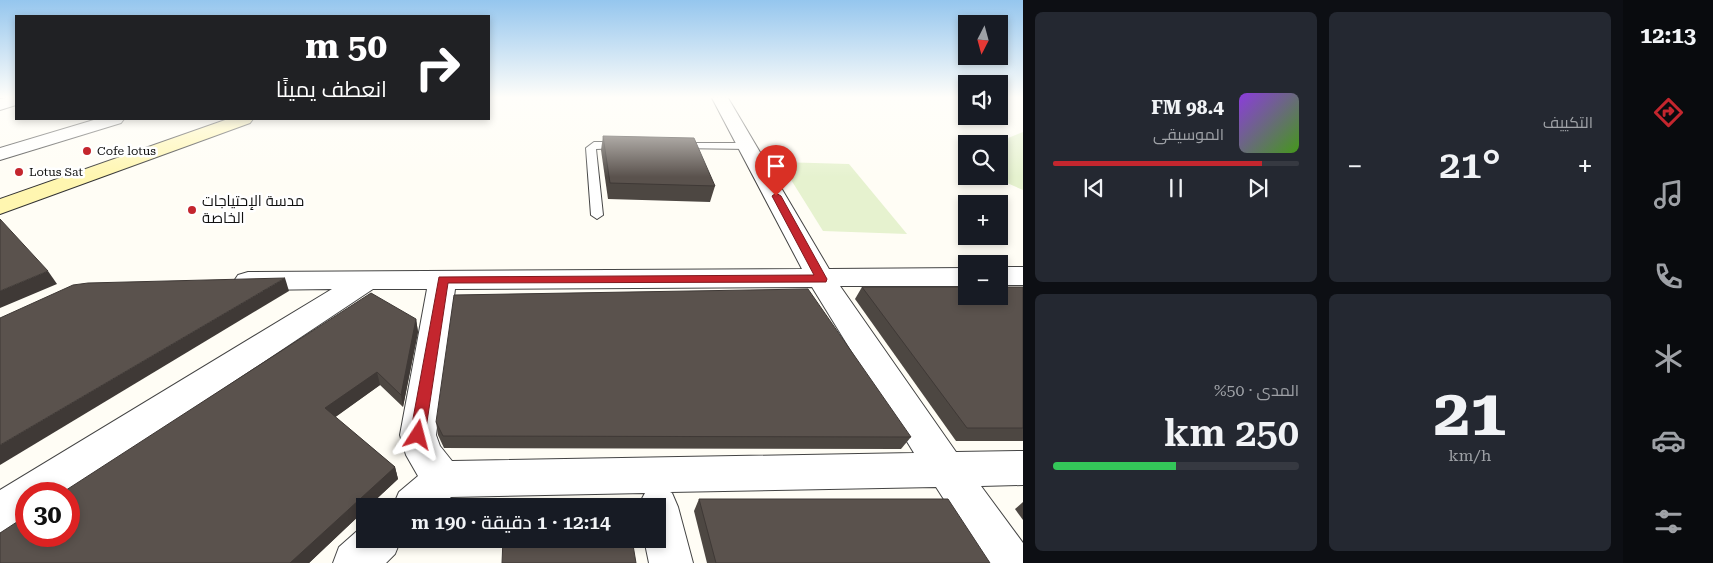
<!DOCTYPE html>
<html lang="ar">
<head>
<meta charset="utf-8">
<style>
	:root { --surface:#171b24; --page:#242831; --text:#f1f3f6; --muted:#9ea1a6; --line:#363941; --accent:#c4262e }
	body { margin:0; font-family:"Roboto Serif",Cairo,serif; background:var(--page); color:var(--text); direction:rtl; height:100vh; display:flex; flex-direction:column; font-size:19px; white-space:nowrap }
	* { box-sizing:border-box; margin:0 }
	p { font-size:16px; color:var(--muted) }
	.icon { flex:none; width:28px; height:28px; fill:none; stroke:currentColor; stroke-width:2; stroke-linecap:round; stroke-linejoin:round }
	.map { position:relative; flex:1; overflow:hidden; direction:ltr }
	.details { display:flex; flex-direction:column; gap:12px; padding:12px; background:#0d0f14; width:600px }
	.details>* { flex:none }
	.hud { position:absolute; left:15px; top:15px; width:475px; height:105px; border-radius:0px; box-shadow:0 2px 8px #0003; direction:rtl; background:#202124; color:#fff; overflow:hidden }
	.needle { width:32px; rotate:186deg }
	.controls { position:absolute; left:958px; top:15px; display:grid; gap:10px }
	.controls a { display:grid; place-items:center; width:50px; height:50px; border-radius:0px; background:var(--surface); box-shadow:0 2px 8px #0003; font-size:25px }
	.speed { position:absolute; left:15px; top:482px; display:flex; gap:10px; font-size:25px; font-weight:700; text-align:center }
	.speed>* { display:grid; place-content:center; width:65px; height:65px; border-radius:50%; background:var(--surface); box-shadow:0 2px 8px #0003; line-height:1 }
	.speed .limit { border:8px solid #d22; background:#fff; color:#111 }
	.pin { position:absolute; display:grid; place-items:center; width:42px; height:42px; color:#fff; margin:-51px -21px; border-radius:50% 50% 50% 0; rotate:-45deg; box-shadow:0 0 5px #0007 }
	.pin .icon { rotate:45deg }
	.me { position:absolute; width:55px; margin:-28px; rotate:9deg; stroke-linejoin:round; filter:drop-shadow(0 0 4px #0008) }
	.turn { display:flex; align-items:center; gap:18px; height:105px; padding:0 20px; font-size:22px }
	.turn .icon { width:65px; height:65px; stroke-width:2.5 }
	.turn b { display:block; font-size:35px; line-height:42px }
	.big { font-size:38px; font-weight:600; line-height:1.1 }
	.details .tile { flex:1; display:flex; flex-direction:column; justify-content:center; gap:8px; min-width:0; padding:0 18px; border-radius:8px; background:var(--page) }
	.details .dial { align-items:center; gap:0 }
	.dial b { font-size:65px; line-height:1 }
	.song { display:flex; align-items:center; gap:15px }
	.cover { width:60px; height:60px; border-radius:8px; background:linear-gradient(135deg,hsl(270 70% 55%),hsl(100 70% 35%)) }
	.played { height:5px; border-radius:2px; background:linear-gradient(90deg,var(--accent) 85%,var(--line) 85%) }
	.keys { display:flex; justify-content:space-around; direction:ltr }
	.heat { display:flex; justify-content:space-between; align-items:center; font-size:28px; direction:ltr }
	.charge { height:8px; border-radius:4px; background:linear-gradient(90deg,#34c759 50%,var(--line) 0) }
	.details .tiles { flex:1; display:grid; gap:12px; grid-template-columns:repeat(2,1fr) }
	.trip { position:absolute; left:356px; top:498px; width:310px; height:50px; border-radius:0px; background:var(--surface); box-shadow:0 2px 8px #0003; font-weight:600; line-height:50px; text-align:center; direction:rtl }
	main { display:flex; flex:1; min-height:0 }
	.tabs { display:flex; flex-direction:column; width:90px; justify-content:space-around; align-items:center; background:#090b0e; color:var(--muted) }
	.tabs .icon { width:35px; height:35px }
	.tabs .active { color:var(--accent) }
	.tabs b { font-size:22px; color:var(--text) }
	.map>svg:first-child { display:block }
	.pitch { fill:#e6f2cf }
	.lines { fill:none; stroke-linecap:round; stroke-linejoin:round }
	.service-casing { stroke:#444; stroke-width:2 }
	.minor-casing { stroke:#444; stroke-width:2 }
	.secondary-casing { stroke:#333; stroke-width:2 }
	.service { fill:#fff; fill-rule:evenodd }
	.minor { fill:#fff; fill-rule:evenodd }
	.secondary { fill:#fff6b0; fill-rule:evenodd }
	.wall { fill:#4d4742 }
	.shaded-wall { fill:#3f3936 }
	.building { fill:#5a524d; stroke:#3f3936 }
	.route { fill:#c4262e; stroke:#7f191e }
	.poi-dot { fill:#c4262e; stroke:#fff; stroke-width:2 }
	.labels { text-anchor:middle; stroke-width:5; stroke-linejoin:round; paint-order:stroke }
	.far-poi-label { font-size:12px; fill:#111; stroke:#fff; text-anchor:start }
	.poi-label { font-size:15px; fill:#111; stroke:#fff; text-anchor:start }
</style>
</head>
<body>
<main>
<nav class="tabs">
<b>12:13</b>
<svg class="icon active" aria-label="directions" viewBox="0 0 24 24"><path d="M12 3l9 9-9 9-9-9zM9 14v-3h6M13 9l2 2-2 2"/></svg>
<svg class="icon" aria-label="music" viewBox="0 0 24 24"><path d="M9 18V5l10-2v13"/><circle cx="6" cy="18" r="3"/><circle cx="16" cy="16" r="3"/></svg>
<svg class="icon" aria-label="phone" viewBox="0 0 24 24"><path d="M5 4h4l2 5-3 2q2 4 5 5l2-3 5 2v4C11 20 4 13 5 4z"/></svg>
<svg class="icon" aria-label="climate" viewBox="0 0 24 24"><path d="M12 3v18M4 7l16 10M4 17L20 7"/></svg>
<svg class="icon" aria-label="car" viewBox="0 0 24 24"><path d="M5 17H2v-5l4-1 3-4h7l3 4 3 1v5h-3M9 17h6M6 11h13"/><circle cx="7" cy="17" r="2"/><circle cx="17" cy="17" r="2"/></svg>
<svg class="icon" aria-label="filters" viewBox="0 0 24 24"><path d="M4 7h16M4 17h16"/><circle cx="9" cy="7" r="2"/><circle cx="15" cy="17" r="2"/></svg>
</nav>
<section class="details">
<div class="tiles">
<div class="tile"><p>التكييف</p>
<div class="heat"><a>−</a><b class="big">21°</b><a>+</a></div>
</div>
<div class="tile">
<div class="song"><i class="cover"></i><div><b>98.4 FM</b><p>الموسيقى</p></div></div>
<div class="played"></div>
<div class="keys"><svg class="icon" aria-label="previous" viewBox="0 0 24 24"><path d="M18 5L8 12l10 7zM5 5v14"/></svg><svg class="icon" aria-label="pause" viewBox="0 0 24 24"><path d="M8 5v14M16 5v14"/></svg><svg class="icon" aria-label="next" viewBox="0 0 24 24"><path d="M6 5l10 7-10 7zM19 5v14"/></svg></div>
</div>
<div class="tile dial"><b>21</b><p>km/h</p></div>
<div class="tile"><p>المدى · 50%</p><b class="big">250 km</b><div class="charge"></div></div>
</div>
</section>
<div class="map">
<svg width="1023" height="563" viewBox="0 0 1023 563">
	<rect width="100%" height="100%" fill="#fffdf5"/>
	<g class="pitch">
		<polygon points="1023,132 1023,190 991,176 999,176 999,144 993,144"/>
		<polygon points="780,162 849,164 907,234 823,231"/>
	</g>
	<g class="lines">
		<g class="service-casing">
			<g id="service">
				<polygon points="594,142 619,142 624,145 619,148 596,149 603,215 597,219 591,215 586,148"/>
				<polygon points="678,143 749,143 754,146 749,149 675,148 675,144"/>
			</g>
		</g>
		<g class="minor-casing">
			<g id="minor">
				<polygon points="5,98 16,98 16,105 0,110 0,99"/>
				<path d="M712,98H728L829,269L966,268V286H840L956,452L1023,451V485L981,486L1023,543V563H985L936,487L670,492L672,493L678,507L693,563H649L644,539H658V506H638L645,493L451,497L441,506H393L399,492L418,476L406,455L400,435L427,289H373L65,494H26V519L15,527L0,533V490L332,289L248,290L238,287L234,281L238,275L248,272L802,269ZM812,287L914,453L452,461L440,446L436,435L455,289Z"/>
				<polygon points="97,119 124,119 121,123 0,160 0,148"/>
				<rect x="999" y="267" width="24" height="18"/>
				<polygon points="365,524 365,539 401,539 395,554 386,563 333,563 339,547"/>
			</g>
		</g>
		<g class="secondary-casing">
			<polygon id="secondary" points="228,119 253,119 250,123 0,214 0,199"/>
		</g>
		<use href="#service" class="service"/>
		<use href="#minor" class="minor"/>
		<use href="#secondary" class="secondary"/>
	</g>
	<g class="wall">
		<polygon points="603,136 715,186 710,202 608,199 601,150"/>
		<polygon points="862,287 1023,287 1023,441 956,441 855,299"/>
		<polygon points="416,319 418,332 403,407 380,385 335,417 395,467 398,479 369,506 365,506 365,510 309,563 0,563"/>
		<polygon points="436,422 911,437 901,449 444,448 438,435"/>
		<polygon points="699,499 990,563 707,563 694,511"/>
		<polygon points="1023,502 1023,520 1015,509"/>
	</g>
	<g class="shaded-wall">
		<polygon points="48,271 57,284 0,308 0,291"/>
		<polygon points="285,278 289,291 0,465 0,445"/>
		<polygon points="416,319 418,332 403,407 401,395"/>
		<polygon points="377,372 380,385 330,421 325,408"/>
		<polygon points="395,467 398,479 369,506 365,506 365,510 309,563 290,563"/>
	</g>
	<g class="building">
		<polygon points="603,136 694,138 715,186 610,183"/>
		<polygon points="0,219 48,271 0,291"/>
		<polygon points="285,278 0,445 0,318 73,285 88,283"/>
		<polygon points="862,287 966,287 966,296 999,296 999,287 1023,287 1023,428 967,428"/>
		<polygon points="808,289 911,437 443,436 436,422 454,295"/>
		<polygon points="371,293 416,319 401,395 377,372 325,408 395,467 290,563 0,563 0,533 26,516 26,536 69,536 69,494 60,494"/>
		<polygon points="699,499 948,499 990,563 716,563"/>
		<polygon points="504,502 626,504 626,506 504,506"/>
		<polygon points="503,539 632,539 636,563 502,563"/>
	</g>
	<linearGradient id="sky" x2="0" y2="1"><stop stop-color="#95c6ee"/><stop offset="0.55" stop-color="#fffefa"/><stop offset="1" stop-color="#fffefa" stop-opacity="0"/></linearGradient>
	<rect width="1023" height="177" fill="url(#sky)"/>
	<polygon class="route" points="776,193 781,196 827,279 826,282 448,283 425,435 423,440 418,442 412,440 410,435 439,277 814,275 772,196"/>
	<g class="poi-dot">
		<circle cx="87" cy="151" r="5"/>
		<circle cx="19" cy="172" r="5"/>
		<circle cx="192" cy="210" r="5"/>
	</g>
	<g class="labels">
		<g class="far-poi-label">
			<text x="97" y="155">Cofe lotus</text>
			<text x="29" y="176">Lotus Sat</text>
		</g>
		<g class="poi-label">
			<text x="202" y="206">مدسة الإحتياجات<tspan x="202" dy="17">الخاصة</tspan></text>
		</g>
	</g>
</svg>
<div class="controls">
<a><svg class="needle" viewBox="-14 -14 28 28"><path d="M0-13l5 13h-10z" fill="#e53935"/><path d="M0 13l5-13h-10z" fill="#9ea1a6"/></svg></a>
<a><svg class="icon" aria-label="sound" viewBox="0 0 24 24"><path d="M4 9h4l5-4v14l-5-4H4zM17 9q2 3 0 6"/></svg></a>
<a><svg class="icon" aria-label="search" viewBox="0 0 24 24"><circle cx="10" cy="10" r="6"/><path d="M15 15l6 6"/></svg></a>
<a>+</a>
<a>−</a>
</div>
<div class="speed"><div class="limit">30</div></div>
<div class="pin" style="left:776px;top:196px;background:#d93025"><svg class="icon" aria-label="arrive" viewBox="0 0 24 24"><path d="M6 21V4h12l-3 4 3 4H6"/></svg></div>
<svg class="me" style="left:418px;top:435px" viewBox="-20 -20 40 40"><path d="M0-17L14 15 0 8-14 15z" fill="#c4262e" stroke="#fff" stroke-width="4"/></svg>
<div class="trip">12:14 · 1 دقيقة · 190 m</div>
<div class="hud">
<div class="turn"><svg class="icon" aria-label="right" viewBox="0 0 24 24"><path d="M7 20v-9h11M14 6l5 5-5 5"/></svg><div><b>50 m</b>انعطف يمينًا</div></div>
</div>
</div>
</main>
</body>
</html>
